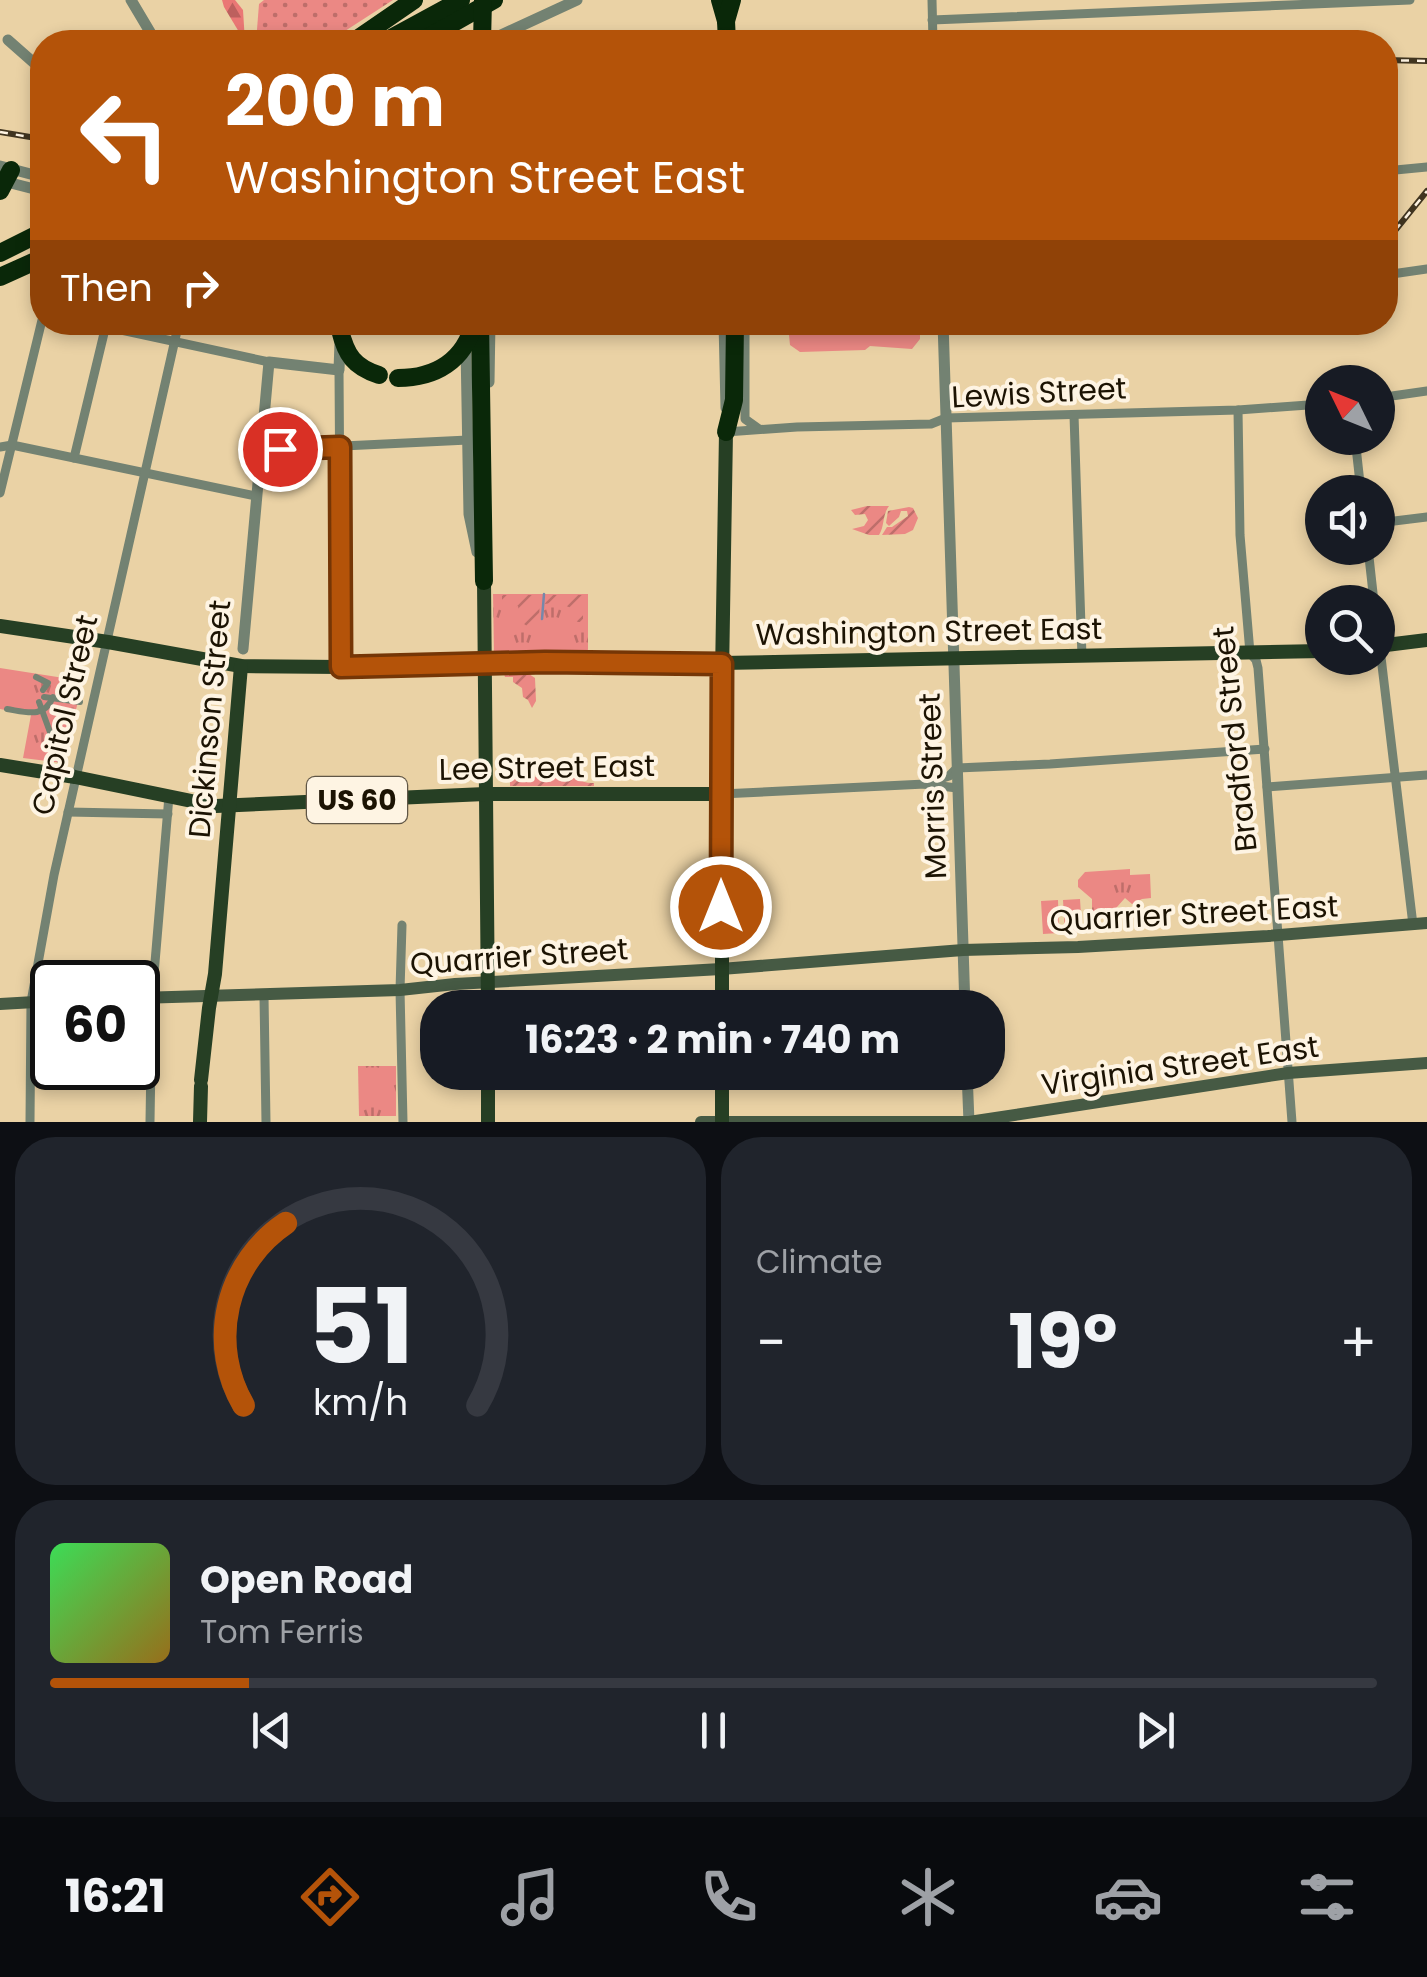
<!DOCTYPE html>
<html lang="en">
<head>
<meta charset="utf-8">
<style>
	:root { --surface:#171b24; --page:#20242c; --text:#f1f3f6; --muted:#9ea1a6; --line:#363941; --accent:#b45309 }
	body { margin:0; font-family:Poppins,sans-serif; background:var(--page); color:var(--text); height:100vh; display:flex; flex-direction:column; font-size:38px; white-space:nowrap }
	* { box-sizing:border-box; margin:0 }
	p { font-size:32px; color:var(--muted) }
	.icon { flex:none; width:55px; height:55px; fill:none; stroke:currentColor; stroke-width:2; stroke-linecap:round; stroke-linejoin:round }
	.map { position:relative; height:1122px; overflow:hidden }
	.side { display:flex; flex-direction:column; gap:15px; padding:15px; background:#0d0f14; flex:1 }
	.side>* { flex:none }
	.guide { position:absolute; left:30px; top:30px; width:1368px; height:305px; border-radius:40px; box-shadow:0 5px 15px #0003; background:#b45309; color:#fff; overflow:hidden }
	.needle { width:65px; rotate:313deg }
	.tools { position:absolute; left:1305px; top:365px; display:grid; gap:20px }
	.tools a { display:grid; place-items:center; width:90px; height:90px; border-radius:50%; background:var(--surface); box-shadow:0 5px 15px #0003; font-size:50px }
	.speed { position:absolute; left:30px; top:960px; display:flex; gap:20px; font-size:50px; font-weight:700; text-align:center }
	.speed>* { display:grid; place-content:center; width:130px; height:130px; border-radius:50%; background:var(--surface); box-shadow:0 5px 15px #0003; line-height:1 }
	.speed .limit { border:5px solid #111; border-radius:15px; background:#fff; color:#111 }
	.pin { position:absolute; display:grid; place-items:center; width:85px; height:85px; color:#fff; margin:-42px; border:5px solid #fff; border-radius:50%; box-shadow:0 2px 10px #0007 }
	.me { position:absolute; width:110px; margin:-55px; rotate:0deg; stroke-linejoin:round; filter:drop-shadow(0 0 8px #0008) }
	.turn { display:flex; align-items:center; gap:35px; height:210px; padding:0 30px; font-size:45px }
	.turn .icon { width:130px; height:130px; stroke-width:2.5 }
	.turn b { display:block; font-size:70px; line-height:85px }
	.then { display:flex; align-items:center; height:95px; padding:0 30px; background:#0003; gap:20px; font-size:38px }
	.big { font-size:75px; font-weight:700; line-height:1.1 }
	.side .card { flex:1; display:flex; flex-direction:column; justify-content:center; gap:15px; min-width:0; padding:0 35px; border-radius:40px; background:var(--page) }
	.side .dial { align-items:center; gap:0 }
	.dial svg { height:260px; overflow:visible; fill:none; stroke:var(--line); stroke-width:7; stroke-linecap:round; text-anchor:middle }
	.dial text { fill:var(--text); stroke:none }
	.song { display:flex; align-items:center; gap:30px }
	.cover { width:120px; height:120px; border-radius:15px; background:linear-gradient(135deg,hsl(130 70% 55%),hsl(40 70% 35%)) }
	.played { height:10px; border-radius:5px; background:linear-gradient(90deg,var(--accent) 15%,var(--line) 15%) }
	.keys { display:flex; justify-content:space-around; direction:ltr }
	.heat { display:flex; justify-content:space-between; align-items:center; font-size:55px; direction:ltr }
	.side .tiles { flex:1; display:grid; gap:15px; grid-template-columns:1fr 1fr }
	.card:last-child { grid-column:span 2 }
	.trip { position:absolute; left:420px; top:990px; width:585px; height:100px; border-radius:40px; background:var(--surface); box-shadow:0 5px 15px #0003; font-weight:700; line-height:100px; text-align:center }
	.tab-bar { display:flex; height:160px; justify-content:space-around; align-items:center; background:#090b0e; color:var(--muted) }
	.tab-bar .icon { width:70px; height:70px }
	.tab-bar .active { color:var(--accent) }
	.tab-bar b { font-size:45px; color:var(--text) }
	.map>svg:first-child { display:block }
	.grass { fill:url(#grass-dots) }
	.forest { fill:url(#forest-firs) }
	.park { fill:url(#park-tufts) }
	.garden { fill:url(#garden-furrows) }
	.pitch { fill:#eb8884 }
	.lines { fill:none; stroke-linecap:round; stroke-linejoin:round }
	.stream { stroke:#7688aa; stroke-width:2.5 }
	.pedestrian { stroke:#738272; stroke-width:6 }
	.minor { stroke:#738272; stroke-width:9 }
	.tertiary { stroke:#738272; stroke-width:11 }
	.secondary { stroke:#465a44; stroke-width:12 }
	.primary { stroke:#263f24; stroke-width:14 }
	.motorway { stroke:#0a2809; stroke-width:18 }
	.rail-casing { stroke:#413520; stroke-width:6 }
	.rail { stroke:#fef4e3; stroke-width:2.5; stroke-dasharray:8; stroke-linecap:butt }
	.motorway-bridge { stroke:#0a2809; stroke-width:18 }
	.route-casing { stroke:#753606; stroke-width:25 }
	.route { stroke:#b45309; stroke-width:18 }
	.labels { text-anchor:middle; stroke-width:8; stroke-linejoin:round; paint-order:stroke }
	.shield { fill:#fef4e3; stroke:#605646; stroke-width:2.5 }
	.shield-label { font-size:28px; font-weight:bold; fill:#1c1303 }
	.street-label { font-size:30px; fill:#1c1303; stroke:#fef4e3 }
</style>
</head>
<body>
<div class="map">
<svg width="1427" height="1122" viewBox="0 0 1427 1122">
	<defs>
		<pattern id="grass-dots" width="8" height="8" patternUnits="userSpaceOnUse" patternTransform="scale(2.5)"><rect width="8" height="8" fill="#eb8884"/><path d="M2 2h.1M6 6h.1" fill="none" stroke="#be6e6a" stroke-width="1.8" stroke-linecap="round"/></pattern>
		<pattern id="forest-firs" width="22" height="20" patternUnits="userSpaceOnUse" patternTransform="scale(2.5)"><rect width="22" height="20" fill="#ea7775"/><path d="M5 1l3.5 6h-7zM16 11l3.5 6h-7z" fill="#bd605e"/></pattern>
		<pattern id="park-tufts" width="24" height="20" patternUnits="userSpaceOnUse" patternTransform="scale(2.5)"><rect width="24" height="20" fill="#eb8884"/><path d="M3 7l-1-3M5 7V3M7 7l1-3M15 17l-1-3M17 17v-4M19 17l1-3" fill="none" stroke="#be6e6a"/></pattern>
		<pattern id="garden-furrows" width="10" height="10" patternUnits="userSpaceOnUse" patternTransform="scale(2.5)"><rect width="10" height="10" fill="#eb8884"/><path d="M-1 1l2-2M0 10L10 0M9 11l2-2" fill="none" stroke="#be6e6a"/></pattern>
	</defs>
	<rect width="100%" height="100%" fill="#ead2a5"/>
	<polygon class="grass" points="264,0 393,0 328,42 256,42 259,4"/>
	<polygon class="forest" points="222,0 235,0 243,10 245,42 224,7"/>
	<g class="park">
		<polygon points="493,594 588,594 588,655 494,656"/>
		<polygon points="0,668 83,681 63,763 23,758 31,715 0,709"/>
		<polygon points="1130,869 1130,875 1150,874 1151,898 1142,899 1132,904 1125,898 1109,916 1092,917 1092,899 1078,887 1078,880 1085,872"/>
		<polygon points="358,1066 396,1066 396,1116 359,1116"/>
	</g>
	<g class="garden">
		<path d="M867,506H889C882,515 885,526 879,535H869L852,529L864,526L868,520L865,514L855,515L851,510Z"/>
		<polygon points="909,507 913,508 918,518 913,530 905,534 882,535 887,527 892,527 908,516 907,511 901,511 899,517 889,526 886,523 888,511"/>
		<polygon points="502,595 540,595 539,620 527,626 521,622 518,606 507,608 502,602"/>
		<polygon points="547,595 583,595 583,622 578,622 568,616 572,611 571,608 557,602 545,604"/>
		<polygon points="504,674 529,674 535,678 536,701 532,708 528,700 523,697 522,688 513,682 513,677 505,677"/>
		<path d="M576,766C575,778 582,784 594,783V786H510V782L517,774H521L524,778L530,775L539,778L546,774L551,778L560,774L566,778Z"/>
	</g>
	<g class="pitch">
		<polygon points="792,323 920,323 920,339 912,349 870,346 865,350 800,352 790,345 789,335"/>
		<polygon points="1080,899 1082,932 1065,933 1063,900"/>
		<polygon points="1058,900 1059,933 1043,934 1041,901"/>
	</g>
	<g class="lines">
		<polyline class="stream" points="542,619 544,594"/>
		<g class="pedestrian">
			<polyline points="36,677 48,683 43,690"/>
			<polyline points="44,697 80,702"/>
			<polyline points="39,702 66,776"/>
			<path d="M7,709C26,712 44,719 53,697"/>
		</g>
		<g class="minor">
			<polyline points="932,0 933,42"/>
			<polyline points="932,20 1410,0"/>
			<polyline points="1385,171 1427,167"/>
			<polyline points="1385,275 1427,269"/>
			<polyline points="84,322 269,362"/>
			<polyline points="745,322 745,419 759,429"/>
			<polyline points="339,370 341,667"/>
			<polyline points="1378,398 1427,391"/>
			<polyline points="1238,410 1240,535 1250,653 1256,660 1258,668 1292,1122"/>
			<polyline points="1074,415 1082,657"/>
			<polyline points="726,432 797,427 931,424 946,418 1238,410 1322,404"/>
			<polyline points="1355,438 1361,492"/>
			<polyline points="0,447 12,445 256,496"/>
			<polyline points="260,450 468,440"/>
			<polyline points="74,458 106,325"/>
			<polyline points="0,493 42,320"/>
			<polyline points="1378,523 1427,517"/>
			<polyline points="1368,548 1374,602"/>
			<polyline points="1378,632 1413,925"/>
			<polyline points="925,784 949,776 957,768 1050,764 1265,749"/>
			<polyline points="1267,787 1427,775"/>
			<polyline points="721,794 925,784 957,788"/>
			<polyline points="68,812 168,814"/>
			<polyline points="402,925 400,990 403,1122"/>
			<polyline points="264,996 266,1122"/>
			<polyline points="30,1122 31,1002 54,875 179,322"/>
			<polyline points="150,1122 152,998 169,796"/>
		</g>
		<g class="tertiary">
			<polyline points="131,0 156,42"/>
			<polyline points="8,40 42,70"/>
			<polyline points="486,42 577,0"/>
			<polyline points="0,166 42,177"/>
			<polyline points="3,181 42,191"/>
			<polyline points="724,322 726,408"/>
			<polyline points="943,322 965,1008"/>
			<polyline points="466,347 469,514 477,552"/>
			<polyline points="489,382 490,322"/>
			<polyline points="243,649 269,362 339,370 340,343"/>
			<polyline points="967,1072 969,1122"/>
		</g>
		<g class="secondary">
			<polyline points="138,998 400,990 455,984 721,969 963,950 1078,947 1268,936 1427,923"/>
			<polyline points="0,1004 52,1001"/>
			<polyline points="701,1122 969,1122 1288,1073 1427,1063"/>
		</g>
		<g class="primary">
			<polyline points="484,581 488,1008"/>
			<polyline points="0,626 108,642 241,666 341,667 651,661 722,663 1322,651"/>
			<polyline points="1378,646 1427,640"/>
			<polyline points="0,765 75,777 216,806 485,794 721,794"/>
			<polyline points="722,1008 722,675 726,432"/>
			<polyline points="488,1072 488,1122"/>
			<polyline points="722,1072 722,1122"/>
			<polyline points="201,1080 209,1008 215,974 241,666"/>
			<polyline points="200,1122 201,1086"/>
		</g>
		<g class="motorway">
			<polyline points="720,0 726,21 727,42"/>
			<polyline points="353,42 414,0"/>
			<polyline points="384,42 461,0"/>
			<polyline points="420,42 494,0"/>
			<polyline points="0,191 11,170"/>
			<polyline points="0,253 42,232"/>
			<polyline points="0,277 42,258"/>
			<polyline points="480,322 484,581"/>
			<path d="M340,330C346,355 354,367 379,375"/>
			<polyline points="726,432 734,400 735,322"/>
		</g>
		<g class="rail-casing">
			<g id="rail">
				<polyline points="1385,60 1427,61"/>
				<polyline points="0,132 42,139"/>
				<polyline points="1385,243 1427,191"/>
			</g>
		</g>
		<use href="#rail" class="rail"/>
		<g class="motorway-bridge">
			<polyline points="726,21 732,0"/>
			<polyline points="482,42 483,0"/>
			<path d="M398,378C435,378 465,361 474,322"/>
		</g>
	</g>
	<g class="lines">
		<g class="route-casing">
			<polyline id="route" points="280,449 340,447 341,667 545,662 722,664 721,907"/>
		</g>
		<use href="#route" class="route"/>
	</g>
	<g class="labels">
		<rect class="shield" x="307" y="777" width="100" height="46" rx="8"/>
		<g class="shield-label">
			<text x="357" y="810">US 60</text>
		</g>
		<g class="street-label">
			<text transform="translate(1039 393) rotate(-3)" y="10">Lewis Street</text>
			<text transform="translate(929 632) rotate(-1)" y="10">Washington Street East</text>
			<text transform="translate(65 715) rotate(-77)" y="10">Capitol Street</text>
			<text transform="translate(210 719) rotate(-85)" y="10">Dickinson Street</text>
			<text transform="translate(1235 739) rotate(-96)" y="10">Bradford Street</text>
			<text transform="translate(547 768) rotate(-1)" y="10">Lee Street East</text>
			<text transform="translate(933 786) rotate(-92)" y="10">Morris Street</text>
			<text transform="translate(1194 914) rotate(-3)" y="10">Quarrier Street East</text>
			<text transform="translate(519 957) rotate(-4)" y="10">Quarrier Street</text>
			<text transform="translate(1180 1066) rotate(-8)" y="10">Virginia Street East</text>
		</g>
	</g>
</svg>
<div class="tools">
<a><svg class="needle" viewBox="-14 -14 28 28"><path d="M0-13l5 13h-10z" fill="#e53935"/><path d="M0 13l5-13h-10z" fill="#9ea1a6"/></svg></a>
<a><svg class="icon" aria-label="sound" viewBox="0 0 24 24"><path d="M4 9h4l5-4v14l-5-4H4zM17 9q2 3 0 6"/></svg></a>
<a><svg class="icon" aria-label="search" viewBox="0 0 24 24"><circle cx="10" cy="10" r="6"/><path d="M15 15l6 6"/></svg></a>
</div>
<div class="speed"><div class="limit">60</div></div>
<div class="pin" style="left:280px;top:449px;background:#d93025"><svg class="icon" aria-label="arrive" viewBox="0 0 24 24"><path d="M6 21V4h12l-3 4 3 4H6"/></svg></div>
<svg class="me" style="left:721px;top:907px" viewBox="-20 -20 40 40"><circle r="17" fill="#b45309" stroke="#fff" stroke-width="3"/><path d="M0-11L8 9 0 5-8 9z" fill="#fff"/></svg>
<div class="trip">16:23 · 2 min · 740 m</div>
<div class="guide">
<div class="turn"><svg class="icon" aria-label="left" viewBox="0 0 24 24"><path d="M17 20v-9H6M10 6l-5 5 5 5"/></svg><div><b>200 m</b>Washington Street East</div></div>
<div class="then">Then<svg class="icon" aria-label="right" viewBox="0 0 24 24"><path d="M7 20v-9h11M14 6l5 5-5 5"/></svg></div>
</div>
</div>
<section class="side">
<div class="tiles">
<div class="card dial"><svg viewBox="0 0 100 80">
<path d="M14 69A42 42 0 1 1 86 69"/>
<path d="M14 69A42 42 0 0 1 27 13" stroke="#b45309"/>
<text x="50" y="56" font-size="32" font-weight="700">51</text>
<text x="50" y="72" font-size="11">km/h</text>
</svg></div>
<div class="card"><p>Climate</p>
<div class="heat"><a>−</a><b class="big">19°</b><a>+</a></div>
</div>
<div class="card">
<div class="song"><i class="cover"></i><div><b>Open Road</b><p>Tom Ferris</p></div></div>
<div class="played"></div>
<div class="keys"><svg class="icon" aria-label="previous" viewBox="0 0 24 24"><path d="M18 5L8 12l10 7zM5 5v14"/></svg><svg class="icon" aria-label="pause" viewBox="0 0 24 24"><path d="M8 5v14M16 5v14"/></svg><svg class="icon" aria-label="next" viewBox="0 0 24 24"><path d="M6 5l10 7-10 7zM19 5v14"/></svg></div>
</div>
</div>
</section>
<nav class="tab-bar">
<b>16:21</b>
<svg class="icon active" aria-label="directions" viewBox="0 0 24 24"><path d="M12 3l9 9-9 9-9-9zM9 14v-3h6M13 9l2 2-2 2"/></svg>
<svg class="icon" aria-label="music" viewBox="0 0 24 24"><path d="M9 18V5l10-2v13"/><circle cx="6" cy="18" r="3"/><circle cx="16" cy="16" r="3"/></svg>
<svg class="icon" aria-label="phone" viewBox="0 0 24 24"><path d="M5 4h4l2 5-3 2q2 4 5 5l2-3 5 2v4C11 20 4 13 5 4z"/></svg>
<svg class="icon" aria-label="climate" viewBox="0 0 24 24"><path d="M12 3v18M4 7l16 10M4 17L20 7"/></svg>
<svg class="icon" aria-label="car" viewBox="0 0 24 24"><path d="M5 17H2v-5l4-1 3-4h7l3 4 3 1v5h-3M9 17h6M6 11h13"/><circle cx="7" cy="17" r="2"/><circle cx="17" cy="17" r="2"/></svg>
<svg class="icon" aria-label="filters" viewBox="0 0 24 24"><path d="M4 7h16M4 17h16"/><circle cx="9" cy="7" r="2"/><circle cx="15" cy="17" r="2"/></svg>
</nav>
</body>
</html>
